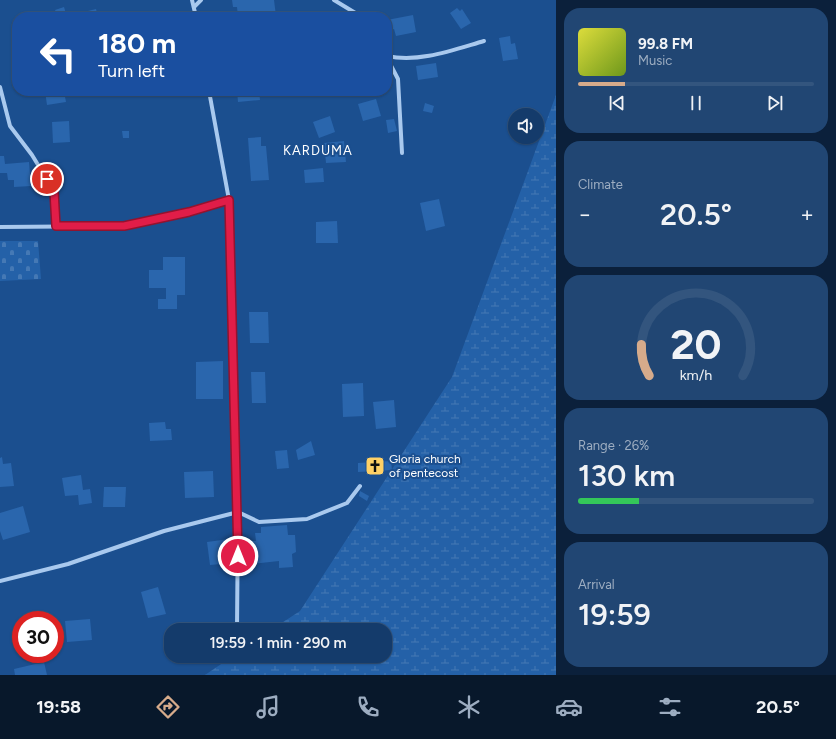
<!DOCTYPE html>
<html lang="en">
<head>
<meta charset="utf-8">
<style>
	:root { --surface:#143b6b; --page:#214673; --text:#f1f3f6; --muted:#9dadc1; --line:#33557e; --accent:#d6ab8b }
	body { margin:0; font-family:Figtree,sans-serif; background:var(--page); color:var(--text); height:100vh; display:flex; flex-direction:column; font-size:15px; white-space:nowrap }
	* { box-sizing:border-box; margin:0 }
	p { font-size:13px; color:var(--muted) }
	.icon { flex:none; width:22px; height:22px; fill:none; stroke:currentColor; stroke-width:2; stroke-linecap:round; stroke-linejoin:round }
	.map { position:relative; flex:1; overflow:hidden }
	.panel { display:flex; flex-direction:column; gap:8px; padding:8px; background:#0b203b; width:280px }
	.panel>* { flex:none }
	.top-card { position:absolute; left:12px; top:12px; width:380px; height:84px; border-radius:16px; box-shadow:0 1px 3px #0004,0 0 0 1px var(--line); background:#1a4fa0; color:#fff; overflow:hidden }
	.tools { position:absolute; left:508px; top:108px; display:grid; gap:8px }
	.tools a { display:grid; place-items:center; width:36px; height:36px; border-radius:50%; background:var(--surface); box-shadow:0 1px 3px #0004,0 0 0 1px var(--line); font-size:20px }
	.speed { position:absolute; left:12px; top:611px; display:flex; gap:8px; font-size:20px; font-weight:700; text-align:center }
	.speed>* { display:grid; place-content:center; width:52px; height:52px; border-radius:50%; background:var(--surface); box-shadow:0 1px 3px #0004,0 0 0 1px var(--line); line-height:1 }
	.speed .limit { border:6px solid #d22; background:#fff; color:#111 }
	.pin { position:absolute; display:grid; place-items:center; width:34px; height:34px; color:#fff; margin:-17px; border:2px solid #fff; border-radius:50%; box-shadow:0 1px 4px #0007 }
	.me { position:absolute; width:44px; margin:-22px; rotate:0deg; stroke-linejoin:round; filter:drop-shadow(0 0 3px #0008) }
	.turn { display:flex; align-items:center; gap:14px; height:84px; padding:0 20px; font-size:18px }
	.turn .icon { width:52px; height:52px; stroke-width:2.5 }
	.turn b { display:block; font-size:28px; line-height:34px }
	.big { font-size:30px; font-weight:600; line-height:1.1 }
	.panel .tile { flex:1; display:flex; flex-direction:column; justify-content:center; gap:6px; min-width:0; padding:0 14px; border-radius:16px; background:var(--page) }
	.panel .dial { align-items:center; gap:0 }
	.dial svg { height:104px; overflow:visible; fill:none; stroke:var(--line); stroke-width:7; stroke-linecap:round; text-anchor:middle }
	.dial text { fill:var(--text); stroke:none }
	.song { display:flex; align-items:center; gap:12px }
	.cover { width:48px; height:48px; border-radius:6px; background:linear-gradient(135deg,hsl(60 70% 55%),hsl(80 70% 35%)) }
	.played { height:4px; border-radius:2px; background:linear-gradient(90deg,var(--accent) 20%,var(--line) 20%) }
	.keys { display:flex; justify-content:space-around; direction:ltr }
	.heat { display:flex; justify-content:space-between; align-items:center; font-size:22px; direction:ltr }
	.charge { height:6px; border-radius:3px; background:linear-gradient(90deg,#34c759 26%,var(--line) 0) }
	.trip { position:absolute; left:164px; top:623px; width:228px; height:40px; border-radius:16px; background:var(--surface); box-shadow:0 1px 3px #0004,0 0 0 1px var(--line); font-weight:600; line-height:40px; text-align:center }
	.menu { display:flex; height:64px; justify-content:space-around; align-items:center; background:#08182b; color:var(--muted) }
	.menu .icon { width:28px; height:28px }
	.menu .current { color:var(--accent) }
	.menu b { font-size:18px; color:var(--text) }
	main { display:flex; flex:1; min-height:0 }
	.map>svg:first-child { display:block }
	.wetland { fill:url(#wetland-marsh) }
	.cemetery { fill:url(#cemetery-stones) }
	.building { fill:#2a66ad }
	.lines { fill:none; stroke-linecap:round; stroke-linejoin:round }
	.minor { stroke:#a9c9ee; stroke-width:4 }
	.route-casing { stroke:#92132f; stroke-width:10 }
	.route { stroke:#e11d48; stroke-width:7 }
	.labels { text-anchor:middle; stroke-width:4; stroke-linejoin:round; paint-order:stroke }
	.poi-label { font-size:12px; fill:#fff; stroke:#1b4f8f; text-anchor:start }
	.neighbourhood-label { font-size:13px; letter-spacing:1px; fill:#fff; stroke:#1b4f8f }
</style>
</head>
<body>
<main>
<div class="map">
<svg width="556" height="675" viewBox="0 0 556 675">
	<defs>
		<pattern id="wetland-marsh" width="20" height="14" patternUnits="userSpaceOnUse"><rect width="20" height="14" fill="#2461a8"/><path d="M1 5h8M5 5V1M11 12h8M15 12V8" fill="none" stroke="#4579b5"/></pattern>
		<pattern id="cemetery-stones" width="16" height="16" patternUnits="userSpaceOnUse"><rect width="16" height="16" fill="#2461a8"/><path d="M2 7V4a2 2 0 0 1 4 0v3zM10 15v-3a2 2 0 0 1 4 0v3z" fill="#4579b5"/></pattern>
	</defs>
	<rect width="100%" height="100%" fill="#1b4f8f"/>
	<polygon class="wetland" points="556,95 556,675 205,675 233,656 385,656 385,630 271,630 300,611 452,377"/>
	<polygon class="cemetery" points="0,241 38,241 41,279 0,281"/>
	<g class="building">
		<polygon points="232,0 274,0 276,16 238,17 237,7 233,7"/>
		<polygon points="64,7 67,17 58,17 55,10"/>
		<polygon points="457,8 460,11 462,9 471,23 461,29 450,13"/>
		<polygon points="96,9 98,17 90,17 88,11"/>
		<polygon points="413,15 416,32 396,36 394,29 389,31 387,20"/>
		<polygon points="510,36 511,44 515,43 518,59 503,61 499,38"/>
		<polygon points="436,63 438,77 418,80 416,66"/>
		<polygon points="45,91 64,91 66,102 47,105"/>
		<polygon points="237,91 259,91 260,100 238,102"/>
		<polygon points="376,99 381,116 363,121 358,104"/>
		<polygon points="425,103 434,106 432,113 423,111"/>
		<polygon points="330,116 335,132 319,138 313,122"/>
		<polygon points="394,119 397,131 388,133 386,120"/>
		<polygon points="69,121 70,142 53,143 52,122"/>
		<polygon points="122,131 129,131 129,138 123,138"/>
		<polygon points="261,137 261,146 266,146 269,180 251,181 248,138"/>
		<polygon points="344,141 346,162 326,163 324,143"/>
		<polygon points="0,156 4,156 5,164 29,162 31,186 14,187 14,180 8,180 7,173 0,173"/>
		<polygon points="323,168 324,182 305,183 304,170"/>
		<polygon points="439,199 445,226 426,231 420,203"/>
		<polygon points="337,221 338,243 316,243 316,222"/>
		<polygon points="163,257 185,257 185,295 177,295 177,309 158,309 158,299 166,299 166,288 149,288 149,270 163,270"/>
		<polygon points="249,312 268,312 269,343 250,343"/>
		<polygon points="223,361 223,399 196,399 196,362"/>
		<polygon points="251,372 265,372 266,403 252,403"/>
		<polygon points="363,383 364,416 343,417 342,384"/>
		<polygon points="394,400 396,427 376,429 373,402"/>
		<polygon points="165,422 166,429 171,429 172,440 150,441 149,423"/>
		<polygon points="311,441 315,455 298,460 296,450"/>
		<polygon points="287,450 289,468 277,469 275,451"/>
		<polygon points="2,457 3,464 11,463 14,486 0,487 0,458"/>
		<polygon points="391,461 392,470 358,472 358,463"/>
		<polygon points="213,471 214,497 185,498 184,472"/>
		<polygon points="81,475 83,490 90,489 92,503 79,505 78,495 65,496 62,478"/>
		<polygon points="104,487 126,487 125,507 103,507"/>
		<polygon points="360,491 369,496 367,501 359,496"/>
		<polygon points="23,506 30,532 3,540 0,531 0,513"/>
		<polygon points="287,525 288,535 295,535 296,552 292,554 293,567 279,568 279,561 252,564 250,541 256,541 255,533 261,533 261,527"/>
		<polygon points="229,539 232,563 210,565 207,542"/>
		<polygon points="158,587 166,614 148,618 141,592"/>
		<polygon points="90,619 92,640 67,642 65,621"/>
		<polygon points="44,662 47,675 15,675 14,669"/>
	</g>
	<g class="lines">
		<g class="minor">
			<polyline points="192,0 196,17"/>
			<polyline points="334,0 362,17"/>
			<polyline points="194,7 201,0"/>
			<path d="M387,56C419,63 453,50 484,41"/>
			<polyline points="387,58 398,79 402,153"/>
			<polyline points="0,87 10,126 32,155 54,191 57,226"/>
			<polyline points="209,91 229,200 238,512 237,628"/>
			<polyline points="0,227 124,226 189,212 229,200"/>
			<polyline points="0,581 68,564 164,531 238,512 259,522 307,519 347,503 360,486"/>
		</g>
	</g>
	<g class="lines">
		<g class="route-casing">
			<polyline id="route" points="47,179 54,191 56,226 124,226 189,212 229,200 238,556"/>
		</g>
		<use href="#route" class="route"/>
	</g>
	<defs>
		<g id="church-square" transform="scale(1)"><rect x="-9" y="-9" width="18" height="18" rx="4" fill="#ffd166" stroke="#1b4f8f"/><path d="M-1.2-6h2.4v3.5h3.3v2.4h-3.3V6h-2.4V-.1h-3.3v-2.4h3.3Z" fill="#111"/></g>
	</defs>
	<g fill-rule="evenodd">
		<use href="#church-square" x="375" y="466"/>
	</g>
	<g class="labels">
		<g class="poi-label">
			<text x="389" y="463">Gloria church<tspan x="389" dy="14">of pentecost</tspan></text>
		</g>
		<g class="neighbourhood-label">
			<text x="318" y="155">KARDUMA</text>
		</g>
	</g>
</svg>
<div class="tools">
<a><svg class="icon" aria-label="sound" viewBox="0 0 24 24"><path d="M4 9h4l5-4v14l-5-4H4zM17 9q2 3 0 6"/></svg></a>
</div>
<div class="speed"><div class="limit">30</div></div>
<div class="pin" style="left:47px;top:179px;background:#d93025"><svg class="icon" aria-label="arrive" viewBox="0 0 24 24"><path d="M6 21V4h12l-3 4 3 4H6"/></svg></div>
<svg class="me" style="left:238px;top:556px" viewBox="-20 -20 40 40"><circle r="17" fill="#e11d48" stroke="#fff" stroke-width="3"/><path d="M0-11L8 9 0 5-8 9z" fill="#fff"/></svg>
<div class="trip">19:59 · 1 min · 290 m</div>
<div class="top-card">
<div class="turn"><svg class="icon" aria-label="left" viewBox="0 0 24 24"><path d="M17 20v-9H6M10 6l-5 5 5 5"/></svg><div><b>180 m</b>Turn left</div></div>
</div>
</div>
<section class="panel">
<div class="tile">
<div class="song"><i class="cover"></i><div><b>99.8 FM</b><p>Music</p></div></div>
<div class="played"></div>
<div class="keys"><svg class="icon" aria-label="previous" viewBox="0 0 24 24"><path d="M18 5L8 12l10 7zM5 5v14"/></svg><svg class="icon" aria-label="pause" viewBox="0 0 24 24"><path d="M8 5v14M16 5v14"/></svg><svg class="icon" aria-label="next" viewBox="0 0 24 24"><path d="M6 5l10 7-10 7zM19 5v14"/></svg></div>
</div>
<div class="tile"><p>Climate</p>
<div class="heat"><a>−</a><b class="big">20.5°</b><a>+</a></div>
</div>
<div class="tile dial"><svg viewBox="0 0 100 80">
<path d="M14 69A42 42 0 1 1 86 69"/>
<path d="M14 69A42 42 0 0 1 8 45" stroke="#d6ab8b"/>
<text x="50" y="56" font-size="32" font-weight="700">20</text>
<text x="50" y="72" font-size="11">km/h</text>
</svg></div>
<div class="tile"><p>Range · 26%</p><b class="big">130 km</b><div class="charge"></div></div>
<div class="tile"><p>Arrival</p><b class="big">19:59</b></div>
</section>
</main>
<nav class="menu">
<b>19:58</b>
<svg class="icon current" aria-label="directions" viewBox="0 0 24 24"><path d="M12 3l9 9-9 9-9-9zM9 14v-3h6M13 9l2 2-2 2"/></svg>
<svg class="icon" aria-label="music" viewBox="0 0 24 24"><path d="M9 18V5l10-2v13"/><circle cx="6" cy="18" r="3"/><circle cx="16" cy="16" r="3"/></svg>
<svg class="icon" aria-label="phone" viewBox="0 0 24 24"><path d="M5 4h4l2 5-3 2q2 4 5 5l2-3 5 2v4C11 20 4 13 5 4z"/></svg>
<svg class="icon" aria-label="climate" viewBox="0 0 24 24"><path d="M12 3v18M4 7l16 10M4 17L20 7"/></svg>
<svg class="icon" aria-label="car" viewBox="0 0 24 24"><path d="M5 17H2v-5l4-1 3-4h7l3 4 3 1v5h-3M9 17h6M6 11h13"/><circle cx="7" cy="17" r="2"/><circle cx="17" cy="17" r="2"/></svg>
<svg class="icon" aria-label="filters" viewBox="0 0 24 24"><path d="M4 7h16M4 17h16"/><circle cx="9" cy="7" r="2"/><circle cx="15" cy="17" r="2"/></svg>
<b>20.5°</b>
</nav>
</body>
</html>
